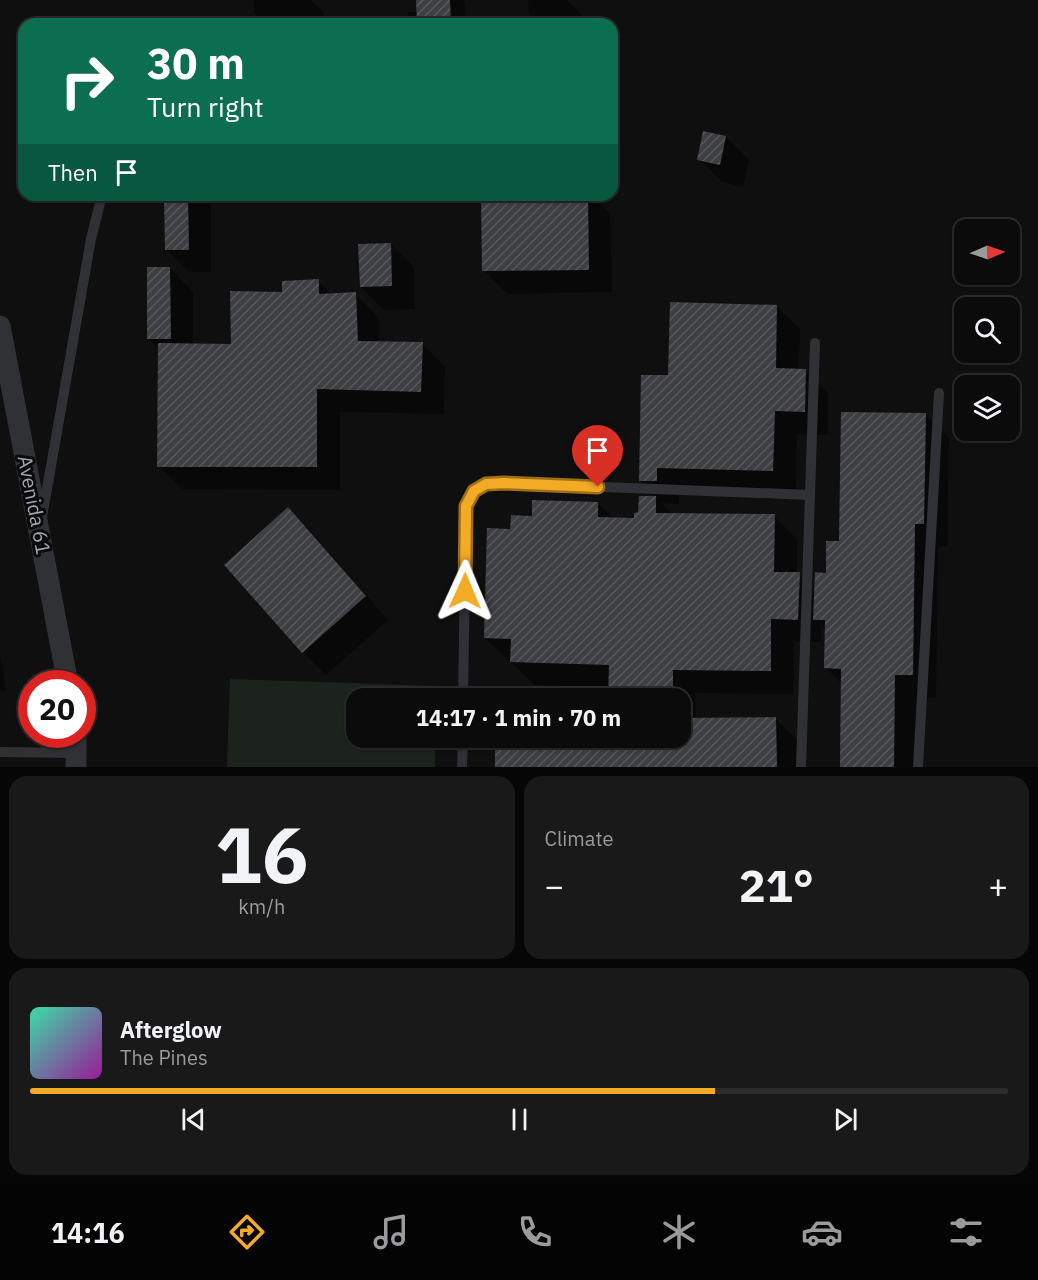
<!DOCTYPE html>
<html lang="en">
<head>
<meta charset="utf-8">
<style>
	:root { --surface:#0b0b0c; --page:#19191a; --text:#f1f3f6; --muted:#9a9b9d; --line:#2b2b2d; --accent:#f3aa25 }
	body { margin:0; font-family:"IBM Plex Sans",sans-serif; background:var(--page); color:var(--text); height:100vh; display:flex; flex-direction:column; font-size:22px; white-space:nowrap }
	* { box-sizing:border-box; margin:0 }
	p { font-size:20px; color:var(--muted) }
	.icon { flex:none; width:33px; height:33px; fill:none; stroke:currentColor; stroke-width:2; stroke-linecap:round; stroke-linejoin:round }
	.map { position:relative; height:767px; overflow:hidden }
	.panel { display:flex; flex-direction:column; gap:9px; padding:9px; background:#060607; flex:1 }
	.panel>* { flex:none }
	.guide { position:absolute; left:18px; top:18px; width:600px; height:183px; border-radius:18px; box-shadow:0 2px 4px #0004,0 0 0 2px var(--line); background:#0b6e4f; color:#fff; overflow:hidden }
	.needle { width:39px; rotate:88deg }
	.buttons { position:absolute; left:954px; top:219px; display:grid; gap:12px }
	.buttons a { display:grid; place-items:center; width:66px; height:66px; border-radius:12px; background:var(--surface); box-shadow:0 2px 4px #0004,0 0 0 2px var(--line); font-size:30px }
	.speed { position:absolute; left:18px; top:670px; display:flex; gap:12px; font-size:30px; font-weight:700; text-align:center }
	.speed>* { display:grid; place-content:center; width:78px; height:78px; border-radius:50%; background:var(--surface); box-shadow:0 2px 4px #0004,0 0 0 2px var(--line); line-height:1 }
	.speed .limit { border:9px solid #d22; background:#fff; color:#111 }
	.pin { position:absolute; display:grid; place-items:center; width:51px; height:51px; color:#fff; margin:-62px -26px; border-radius:50% 50% 50% 0; rotate:-45deg; box-shadow:0 0 6px #0007 }
	.pin .icon { rotate:45deg }
	.me { position:absolute; width:66px; margin:-33px; rotate:1deg; stroke-linejoin:round; filter:drop-shadow(0 0 4px #0008) }
	.turn { display:flex; align-items:center; gap:21px; height:126px; padding:0 30px; font-size:27px }
	.turn .icon { width:78px; height:78px; stroke-width:2.5 }
	.turn b { display:block; font-size:42px; line-height:51px }
	.then { display:flex; align-items:center; height:57px; padding:0 30px; background:#0003; gap:12px; font-size:22px }
	.big { font-size:45px; font-weight:700; line-height:1.1 }
	.panel .tile { flex:1; display:flex; flex-direction:column; justify-content:center; gap:9px; min-width:0; padding:0 21px; border-radius:18px; background:var(--page) }
	.panel .dial { align-items:center; gap:0 }
	.dial b { font-size:78px; line-height:1 }
	.song { display:flex; align-items:center; gap:18px }
	.cover { width:72px; height:72px; border-radius:9px; background:linear-gradient(135deg,hsl(160 70% 55%),hsl(300 70% 35%)) }
	.played { height:6px; border-radius:3px; background:linear-gradient(90deg,var(--accent) 70%,var(--line) 70%) }
	.keys { display:flex; justify-content:space-around; direction:ltr }
	.heat { display:flex; justify-content:space-between; align-items:center; font-size:33px; direction:ltr }
	.panel .tiles { flex:1; display:grid; gap:9px; grid-template-columns:1fr 1fr }
	.tile:last-child { grid-column:span 2 }
	.trip { position:absolute; left:346px; top:688px; width:345px; height:60px; border-radius:18px; background:var(--surface); box-shadow:0 2px 4px #0004,0 0 0 2px var(--line); font-weight:700; line-height:60px; text-align:center }
	.tabs { display:flex; height:96px; justify-content:space-around; align-items:center; background:#040405; color:var(--muted) }
	.tabs .icon { width:42px; height:42px }
	.tabs .selected { color:var(--accent) }
	.tabs b { font-size:27px; color:var(--text) }
	.map>svg:first-child { display:block }
	.pitch { fill:#1b231c }
	.shadow { fill:#0007 }
	.building { fill:url(#building-hatch) }
	.lines { fill:none; stroke-linecap:round; stroke-linejoin:round }
	.lane { stroke:#303135; stroke-width:10 }
	.street { stroke:#303135; stroke-width:21 }
	.route-casing { stroke:#9e6e18; stroke-width:15 }
	.route { stroke:#f3aa25; stroke-width:10 }
	.labels { text-anchor:middle; stroke-width:6; stroke-linejoin:round; paint-order:stroke }
	.street-label { font-size:20px; fill:#a0a6b2; stroke:#0a0a0b }
</style>
</head>
<body>
<div class="map">
<svg width="1038" height="767" viewBox="0 0 1038 767">
	<defs>
		<pattern id="building-hatch" width="6" height="6" patternUnits="userSpaceOnUse" patternTransform="scale(1.5)"><rect width="6" height="6" fill="#3e3f43"/><path d="M-1 1l2-2M0 6l6-6M5 7l2-2" fill="none" stroke="#57585c"/></pattern>
	</defs>
	<rect width="100%" height="100%" fill="#0f0f10"/>
	<polygon class="pitch" points="230,679 437,686 437,699 357,699 357,738 435,738 435,767 227,767"/>
	<g class="shadow">
		<polygon points="254,0 311,0 324,13 324,24 265,24 254,13"/>
		<polygon points="417,0 463,0 465,2 466,24 409,24 408,12 418,12"/>
		<polygon points="528,0 567,0 581,14 581,24 540,24 529,13"/>
		<polygon points="726,137 749,160 743,187 722,182 699,159"/>
		<polygon points="166,195 203,195 211,202 211,272 189,272 166,249"/>
		<polygon points="482,195 591,195 610,214 612,292 507,294 484,270"/>
		<polygon points="391,244 414,267 415,309 384,310 361,287"/>
		<polygon points="170,268 193,292 193,345 232,345 284,293 318,281 332,295 355,294 378,317 379,343 422,344 445,367 444,414 340,412 340,490 182,489 159,466 159,349 148,338"/>
		<polygon points="776,306 800,329 799,370 805,370 828,393 827,435 797,434 796,493 679,490 679,504 661,503 672,514 774,516 797,539 797,574 799,574 816,590 827,574 841,543 926,415 949,438 947,547 938,546 936,698 918,698 917,767 841,767 842,684 826,668 826,631 821,626 821,642 794,642 793,694 695,693 696,720 776,719 799,742 799,767 496,767 497,738 681,738 681,699 610,699 610,687 535,685 485,638 512,531 533,517 598,503 614,519 635,520 640,514 640,497 658,498 640,480 670,377"/>
		<polygon points="288,510 311,532 388,620 326,675 303,652 226,565"/>
		<polygon points="0,653 6,690 0,691"/>
	</g>
	<g class="building">
		<polygon points="416,0 450,0 451,24 417,24"/>
		<polygon points="703,131 726,136 720,165 697,160"/>
		<polygon points="164,195 188,195 189,250 165,250"/>
		<polygon points="481,195 588,195 589,270 482,271"/>
		<polygon points="391,243 392,286 360,287 358,244"/>
		<polygon points="147,267 170,267 171,339 147,339"/>
		<polygon points="319,279 319,294 356,292 358,341 423,342 421,392 317,389 317,467 157,467 158,343 231,344 230,291 282,292 282,281"/>
		<polygon points="670,302 777,305 776,368 806,369 805,412 775,411 773,471 657,468 657,481 639,481 641,375 668,375"/>
		<polygon points="841,412 926,413 924,524 915,524 913,675 895,675 894,767 840,767 841,669 824,668 825,620 813,620 815,572 826,573 826,541 839,541"/>
		<polygon points="639,496 656,496 656,513 775,514 774,572 800,572 798,620 771,619 771,671 673,670 673,699 608,699 609,665 510,662 511,639 484,638 487,528 510,529 511,515 532,516 532,500 598,502 598,517 634,518 634,513 638,512"/>
		<polygon points="288,507 366,596 302,653 224,565"/>
		<polygon points="776,717 777,767 495,767 495,738 681,738 681,718"/>
	</g>
	<g class="lines">
		<g class="lane">
			<polyline points="42,517 91,239 102,195"/>
			<path d="M463,699L466,506C477,486 482,485 504,483L810,495"/>
			<polyline points="0,752 76,753"/>
			<polyline points="462,767 463,738"/>
			<polyline points="801,767 815,343"/>
			<polyline points="918,767 939,393"/>
		</g>
		<g class="street">
			<polyline points="0,326 68,684"/>
			<polyline points="76,735 76,767"/>
		</g>
	</g>
	<g class="lines">
		<g class="route-casing">
			<polyline id="route" points="465,591 466,506 474,491 486,484 504,483 598,487"/>
		</g>
		<use href="#route" class="route"/>
	</g>
	<g class="labels">
		<g class="street-label">
			<text transform="translate(34 505) rotate(79)" y="7">Avenida 61</text>
		</g>
	</g>
</svg>
<div class="buttons">
<a><svg class="needle" viewBox="-14 -14 28 28"><path d="M0-13l5 13h-10z" fill="#e53935"/><path d="M0 13l5-13h-10z" fill="#9a9b9d"/></svg></a>
<a><svg class="icon" aria-label="search" viewBox="0 0 24 24"><circle cx="10" cy="10" r="6"/><path d="M15 15l6 6"/></svg></a>
<a><svg class="icon" aria-label="layers" viewBox="0 0 24 24"><path d="M12 4l9 5-9 5-9-5zM3 14l9 5 9-5"/></svg></a>
</div>
<div class="speed"><div class="limit">20</div></div>
<div class="pin" style="left:598px;top:487px;background:#d93025"><svg class="icon" aria-label="arrive" viewBox="0 0 24 24"><path d="M6 21V4h12l-3 4 3 4H6"/></svg></div>
<svg class="me" style="left:465px;top:591px" viewBox="-20 -20 40 40"><path d="M0-17L14 15 0 8-14 15z" fill="#f3aa25" stroke="#fff" stroke-width="4"/></svg>
<div class="trip">14:17 · 1 min · 70 m</div>
<div class="guide">
<div class="turn"><svg class="icon" aria-label="right" viewBox="0 0 24 24"><path d="M7 20v-9h11M14 6l5 5-5 5"/></svg><div><b>30 m</b>Turn right</div></div>
<div class="then">Then<svg class="icon" aria-label="arrive" viewBox="0 0 24 24"><path d="M6 21V4h12l-3 4 3 4H6"/></svg></div>
</div>
</div>
<section class="panel">
<div class="tiles">
<div class="tile dial"><b>16</b><p>km/h</p></div>
<div class="tile"><p>Climate</p>
<div class="heat"><a>−</a><b class="big">21°</b><a>+</a></div>
</div>
<div class="tile">
<div class="song"><i class="cover"></i><div><b>Afterglow</b><p>The Pines</p></div></div>
<div class="played"></div>
<div class="keys"><svg class="icon" aria-label="previous" viewBox="0 0 24 24"><path d="M18 5L8 12l10 7zM5 5v14"/></svg><svg class="icon" aria-label="pause" viewBox="0 0 24 24"><path d="M8 5v14M16 5v14"/></svg><svg class="icon" aria-label="next" viewBox="0 0 24 24"><path d="M6 5l10 7-10 7zM19 5v14"/></svg></div>
</div>
</div>
</section>
<nav class="tabs">
<b>14:16</b>
<svg class="icon selected" aria-label="directions" viewBox="0 0 24 24"><path d="M12 3l9 9-9 9-9-9zM9 14v-3h6M13 9l2 2-2 2"/></svg>
<svg class="icon" aria-label="music" viewBox="0 0 24 24"><path d="M9 18V5l10-2v13"/><circle cx="6" cy="18" r="3"/><circle cx="16" cy="16" r="3"/></svg>
<svg class="icon" aria-label="phone" viewBox="0 0 24 24"><path d="M5 4h4l2 5-3 2q2 4 5 5l2-3 5 2v4C11 20 4 13 5 4z"/></svg>
<svg class="icon" aria-label="climate" viewBox="0 0 24 24"><path d="M12 3v18M4 7l16 10M4 17L20 7"/></svg>
<svg class="icon" aria-label="car" viewBox="0 0 24 24"><path d="M5 17H2v-5l4-1 3-4h7l3 4 3 1v5h-3M9 17h6M6 11h13"/><circle cx="7" cy="17" r="2"/><circle cx="17" cy="17" r="2"/></svg>
<svg class="icon" aria-label="filters" viewBox="0 0 24 24"><path d="M4 7h16M4 17h16"/><circle cx="9" cy="7" r="2"/><circle cx="15" cy="17" r="2"/></svg>
</nav>
</body>
</html>
